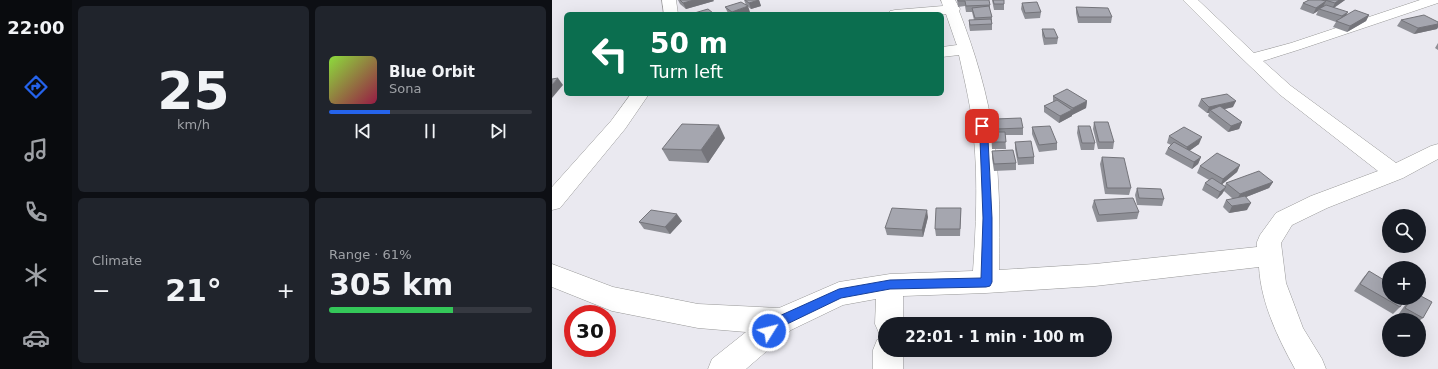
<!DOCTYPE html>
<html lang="en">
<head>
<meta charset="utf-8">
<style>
	:root { --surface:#171b24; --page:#20242c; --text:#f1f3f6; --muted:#9ea1a6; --line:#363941; --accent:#2563eb }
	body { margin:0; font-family:"DejaVu Sans",sans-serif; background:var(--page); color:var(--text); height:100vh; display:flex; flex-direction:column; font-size:15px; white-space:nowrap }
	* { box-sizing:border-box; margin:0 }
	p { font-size:13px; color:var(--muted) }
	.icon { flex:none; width:22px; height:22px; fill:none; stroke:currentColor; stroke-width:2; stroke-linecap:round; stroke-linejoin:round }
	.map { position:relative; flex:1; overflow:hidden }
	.details { display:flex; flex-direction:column; gap:6px; padding:6px; background:#0d0f14; width:480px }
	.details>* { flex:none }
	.guide { position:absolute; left:12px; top:12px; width:380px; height:84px; border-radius:6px; box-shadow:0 4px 16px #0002; background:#0b6e4f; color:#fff; overflow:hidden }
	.buttons { position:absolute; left:830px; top:209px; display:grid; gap:8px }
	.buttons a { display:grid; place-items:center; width:44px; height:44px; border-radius:50%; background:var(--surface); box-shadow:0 4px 16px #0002; font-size:20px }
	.speed { position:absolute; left:12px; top:305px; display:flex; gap:8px; font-size:20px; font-weight:700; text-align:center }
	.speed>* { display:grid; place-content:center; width:52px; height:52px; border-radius:50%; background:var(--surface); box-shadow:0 4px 16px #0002; line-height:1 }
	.speed .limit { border:6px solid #d22; background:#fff; color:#111 }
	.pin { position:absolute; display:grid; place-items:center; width:34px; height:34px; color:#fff; margin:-17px; border-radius:8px; box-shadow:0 2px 6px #0006 }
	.me { position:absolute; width:44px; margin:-22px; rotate:54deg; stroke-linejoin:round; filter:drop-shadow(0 0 3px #0008) }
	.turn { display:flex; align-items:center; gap:14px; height:84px; padding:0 20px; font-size:18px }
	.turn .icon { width:52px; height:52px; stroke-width:2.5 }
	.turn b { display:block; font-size:28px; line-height:34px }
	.big { font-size:30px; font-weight:600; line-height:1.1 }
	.details .card { flex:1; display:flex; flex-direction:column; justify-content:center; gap:6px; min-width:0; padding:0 14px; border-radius:6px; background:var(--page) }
	.details .dial { align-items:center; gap:0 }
	.dial b { font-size:52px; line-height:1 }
	.song { display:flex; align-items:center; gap:12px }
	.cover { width:48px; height:48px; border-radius:6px; background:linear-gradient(135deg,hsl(90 70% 55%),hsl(340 70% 35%)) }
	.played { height:4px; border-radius:2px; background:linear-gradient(90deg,var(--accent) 30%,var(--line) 30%) }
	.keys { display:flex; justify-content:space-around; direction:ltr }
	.heat { display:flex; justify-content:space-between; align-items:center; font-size:22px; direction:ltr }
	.charge { height:6px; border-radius:3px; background:linear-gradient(90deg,#34c759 61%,var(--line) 0) }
	.details .tiles { flex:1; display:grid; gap:6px; grid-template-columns:repeat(2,1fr) }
	.trip { position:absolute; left:326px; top:317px; width:234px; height:40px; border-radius:20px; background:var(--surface); box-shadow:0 4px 16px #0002; font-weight:600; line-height:40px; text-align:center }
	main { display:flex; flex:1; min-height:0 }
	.tab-bar { display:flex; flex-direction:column; width:72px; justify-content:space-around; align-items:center; background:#090b0e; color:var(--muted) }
	.tab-bar .icon { width:28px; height:28px }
	.tab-bar .selected { color:var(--accent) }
	.tab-bar b { font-size:18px; color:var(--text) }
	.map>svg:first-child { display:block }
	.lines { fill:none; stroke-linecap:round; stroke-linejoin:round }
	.minor-casing { stroke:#989898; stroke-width:1 }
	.minor { fill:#fff; fill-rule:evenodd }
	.wall { fill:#8e8f96 }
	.shaded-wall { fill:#74747a }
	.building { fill:#a5a6af; stroke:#74747a }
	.route { fill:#2563eb; stroke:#184099 }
</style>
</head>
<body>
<main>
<nav class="tab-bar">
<b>22:00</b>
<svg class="icon selected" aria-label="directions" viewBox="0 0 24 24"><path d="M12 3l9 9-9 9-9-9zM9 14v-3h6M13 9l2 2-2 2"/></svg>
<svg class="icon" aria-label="music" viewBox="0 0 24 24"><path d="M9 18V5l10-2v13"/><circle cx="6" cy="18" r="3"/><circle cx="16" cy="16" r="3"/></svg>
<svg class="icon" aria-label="phone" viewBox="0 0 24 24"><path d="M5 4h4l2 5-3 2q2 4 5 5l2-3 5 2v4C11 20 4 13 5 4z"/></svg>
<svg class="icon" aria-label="climate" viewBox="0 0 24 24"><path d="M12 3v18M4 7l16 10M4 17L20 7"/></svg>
<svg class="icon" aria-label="car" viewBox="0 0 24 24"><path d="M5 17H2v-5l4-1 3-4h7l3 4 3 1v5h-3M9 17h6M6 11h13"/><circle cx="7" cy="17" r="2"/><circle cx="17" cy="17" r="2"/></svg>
</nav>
<section class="details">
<div class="tiles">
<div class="card dial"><b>25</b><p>km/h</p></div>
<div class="card">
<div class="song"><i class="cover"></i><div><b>Blue Orbit</b><p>Sona</p></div></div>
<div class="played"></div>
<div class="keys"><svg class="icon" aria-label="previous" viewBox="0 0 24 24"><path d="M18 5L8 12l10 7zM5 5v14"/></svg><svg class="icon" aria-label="pause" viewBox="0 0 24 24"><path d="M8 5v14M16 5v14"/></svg><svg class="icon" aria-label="next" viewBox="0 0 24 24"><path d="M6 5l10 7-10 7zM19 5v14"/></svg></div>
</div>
<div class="card"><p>Climate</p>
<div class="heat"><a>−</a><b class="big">21°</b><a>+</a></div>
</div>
<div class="card"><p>Range · 61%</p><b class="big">305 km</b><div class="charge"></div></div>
</div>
</section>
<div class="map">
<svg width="886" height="369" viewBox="0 0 886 369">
	<rect width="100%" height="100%" fill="#eae9f0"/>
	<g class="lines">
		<g class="minor-casing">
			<g id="minor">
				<polygon points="110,0 124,0 126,14 112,14"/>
				<path d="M389,0H403L408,9L407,11C423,52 436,95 442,139C448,182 448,227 447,270L543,264L705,247V242L708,235L724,213L759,196L826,171L727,94L676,45L631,0H646L702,53L739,43L868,0H886V3L749,49L711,61L739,86L844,163L879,146L886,144V159L851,178L775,208L740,225L729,243L734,283L751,328L770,359L774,369H743C726,338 709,303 707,267L543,286L434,293L351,296V324H333V335L327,333L323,324L324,299L291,305L239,330L194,369H156L160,359L194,332L146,328L60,311L0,287V264L61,287L146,304L227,308L287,282L338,274L421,271C424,227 426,183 422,139C420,111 413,82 407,55L390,57V47L405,45L404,43L394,14H336L338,11L343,10L391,6Z"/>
				<polygon points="79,94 97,94 73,129 8,208 0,210 0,187 59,121"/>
				<polygon points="333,337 333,350 351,350 351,369 321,369 321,350 325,340"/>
			</g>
		</g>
		<use href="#minor" class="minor"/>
	</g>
	<g class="wall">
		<polygon points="126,0 161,0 162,1 134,9 128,4"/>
		<polygon points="192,0 207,0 209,6 199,9 194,5"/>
		<polygon points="405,0 429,0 438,5 438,10 440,17 440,30 418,31 417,26 417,20 422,20 420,12 414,12 413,6 406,7"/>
		<polygon points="440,0 452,0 452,10 442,10"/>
		<polygon points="757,0 793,0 782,8 795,15 817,15 814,21 795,32 781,27 784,22 764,15 766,11 761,14 748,9 751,3"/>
		<polygon points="470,3 489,12 488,18 473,19 469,9"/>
		<polygon points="173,7 198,12 192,14 177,14 176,13"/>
		<polygon points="524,7 560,17 559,23 526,23 524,13"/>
		<polygon points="849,20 886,22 886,27 885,29 862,34 845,26"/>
		<polygon points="490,29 506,38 505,44 492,45 490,35"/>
		<polygon points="886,43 886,50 883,48"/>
		<polygon points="501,96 535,101 534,108 520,115 520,116 507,123 492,112 492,106 501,102"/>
		<polygon points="649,99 681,107 672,109 690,122 687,129 676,132 656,116 657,113 655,113 646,106"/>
		<polygon points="443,119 471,128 471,135 453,135 454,149 440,149 439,132 443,132"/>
		<polygon points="542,122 562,142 561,149 546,149 541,129"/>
		<polygon points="526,126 543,143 542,150 529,150 525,133"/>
		<polygon points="480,127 505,143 505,150 487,152 480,134"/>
		<polygon points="617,136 647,144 637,151 649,157 646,164 640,169 613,154 616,148 619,145 615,143"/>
		<polygon points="173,138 156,163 117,161 110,149"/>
		<polygon points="463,142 482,157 482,164 466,165 463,149"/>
		<polygon points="440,151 464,163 464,170 442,171 440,158"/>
		<polygon points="550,157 579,188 577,195 553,194 548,164"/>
		<polygon points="688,165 685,172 670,184 673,186 674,183 721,182 717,188 694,197 695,210 677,213 671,207 674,200 681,199 672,191 670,194 665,199 650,190 653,183 657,180 645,173 648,166"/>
		<polygon points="585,188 612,199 610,206 585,205 583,195"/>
		<polygon points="542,200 587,212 585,219 545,222 540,207"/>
		<polygon points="409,208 409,215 408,236 384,236 383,229"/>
		<polygon points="376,217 371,237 335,235 333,228"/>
		<polygon points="130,221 118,234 92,229 87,222"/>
		<polygon points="817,271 848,307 841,314 802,291 811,278"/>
		<polygon points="858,298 867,298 871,318 867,321 867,320 855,320 846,315"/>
	</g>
	<g class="shaded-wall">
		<polygon points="142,0 161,0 162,1 134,9 131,3"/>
		<polygon points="207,0 209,6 199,9 197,3"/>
		<polygon points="787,0 793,0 780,9 783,3"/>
		<polygon points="774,1 771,7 767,9 766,11 761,14 764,8"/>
		<polygon points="196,6 198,12 192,14 181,14 180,12"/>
		<polygon points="796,12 793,18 786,22 790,16"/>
		<polygon points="817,15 814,21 795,32 798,26"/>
		<polygon points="886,24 886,27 885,29 862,34 866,28"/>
		<polygon points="6,78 11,85 0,98 0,85"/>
		<polygon points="535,101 534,108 520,115 520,116 507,123 508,116 520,110 521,108"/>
		<polygon points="684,101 681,107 661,112 658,110 657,113 655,113 657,107"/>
		<polygon points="690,122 687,129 676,132 679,126"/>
		<polygon points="167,125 173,138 156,163 149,150"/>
		<polygon points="650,137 647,144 633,154 635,147"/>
		<polygon points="649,157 646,164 640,169 642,162"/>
		<polygon points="688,165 685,172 668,186 671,179"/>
		<polygon points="721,182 717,188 684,201 688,194"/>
		<polygon points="674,187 670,194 665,199 668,192"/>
		<polygon points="699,203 695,210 677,213 680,206"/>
		<polygon points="375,210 376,217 371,237 370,230"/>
		<polygon points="125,214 130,221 118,234 113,227"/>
	</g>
	<g class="building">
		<polygon points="128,0 142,0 131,3"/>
		<polygon points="193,0 207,0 197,3"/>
		<polygon points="406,0 437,0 438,5 414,6 413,1 406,1"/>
		<polygon points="441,0 452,0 452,4 442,4"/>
		<polygon points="757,0 769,0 774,1 764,8 751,3"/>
		<polygon points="773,0 787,0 783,3"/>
		<polygon points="189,2 196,6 180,12 173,7"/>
		<polygon points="485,2 489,12 473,13 470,3"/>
		<polygon points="774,5 796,12 790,16 767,9"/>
		<polygon points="437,6 440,17 423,18 420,8"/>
		<polygon points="524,7 556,8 560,17 527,17"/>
		<polygon points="156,9 161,13 158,14 139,14"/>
		<polygon points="803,10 817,15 798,26 784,21"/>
		<polygon points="872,15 886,22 886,24 866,28 849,20"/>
		<polygon points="439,19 440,24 418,25 417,20"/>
		<polygon points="490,29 502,29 506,38 493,38"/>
		<polygon points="6,78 0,85 0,79"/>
		<polygon points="515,89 535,101 521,108 501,96"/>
		<polygon points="675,94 684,101 657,107 649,99"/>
		<polygon points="505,100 520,110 508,116 492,106"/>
		<polygon points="668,106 690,122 679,126 658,110"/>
		<polygon points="469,118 471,128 444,129 443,119"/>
		<polygon points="542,122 556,122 562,142 547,142"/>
		<polygon points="130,124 167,125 149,150 110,149"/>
		<polygon points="498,126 505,143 487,145 480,127"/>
		<polygon points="526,126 538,126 543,143 530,143"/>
		<polygon points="632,127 650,137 635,147 617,136"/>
		<polygon points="439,132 453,132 454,142 440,142"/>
		<polygon points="479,141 482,157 466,158 463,142"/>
		<polygon points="622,142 649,157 642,162 616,148"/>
		<polygon points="461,150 464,163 442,164 440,151"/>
		<polygon points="665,153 688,165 671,179 648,166"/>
		<polygon points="550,157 572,158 579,188 555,188"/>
		<polygon points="707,171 721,182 688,194 674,183"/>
		<polygon points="660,178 674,187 668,192 653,183"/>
		<polygon points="585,188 609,189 612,199 587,198"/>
		<polygon points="693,196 699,203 680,206 674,200"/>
		<polygon points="581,198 587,212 547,215 542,200"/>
		<polygon points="340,208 375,210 370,230 333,228"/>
		<polygon points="384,208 409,208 408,229 383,229"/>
		<polygon points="99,210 125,214 113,227 87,222"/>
		<polygon points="817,271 837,283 837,298 854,298 848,307 808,284"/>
		<polygon points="867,295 880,302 871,318 853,308 860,298 867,298"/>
	</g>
	<polygon class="route" points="430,123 434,126 436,139 440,218 440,282 438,286 434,287 338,289 289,298 233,325 217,336 213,335 211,331 213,327 225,317 287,289 338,280 429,278 431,218 428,139 426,126"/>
</svg>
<div class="buttons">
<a><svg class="icon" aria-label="search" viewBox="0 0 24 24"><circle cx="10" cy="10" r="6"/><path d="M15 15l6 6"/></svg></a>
<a>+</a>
<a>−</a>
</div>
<div class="speed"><div class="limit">30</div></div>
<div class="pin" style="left:430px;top:126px;background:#d93025"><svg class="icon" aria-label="arrive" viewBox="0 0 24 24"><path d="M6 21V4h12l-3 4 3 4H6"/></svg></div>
<svg class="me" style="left:217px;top:331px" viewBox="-20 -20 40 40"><circle r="17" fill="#2563eb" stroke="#fff" stroke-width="3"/><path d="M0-11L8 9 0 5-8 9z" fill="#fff"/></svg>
<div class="trip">22:01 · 1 min · 100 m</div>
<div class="guide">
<div class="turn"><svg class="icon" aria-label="left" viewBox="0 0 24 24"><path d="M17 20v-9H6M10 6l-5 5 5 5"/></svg><div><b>50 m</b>Turn left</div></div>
</div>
</div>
</main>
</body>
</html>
